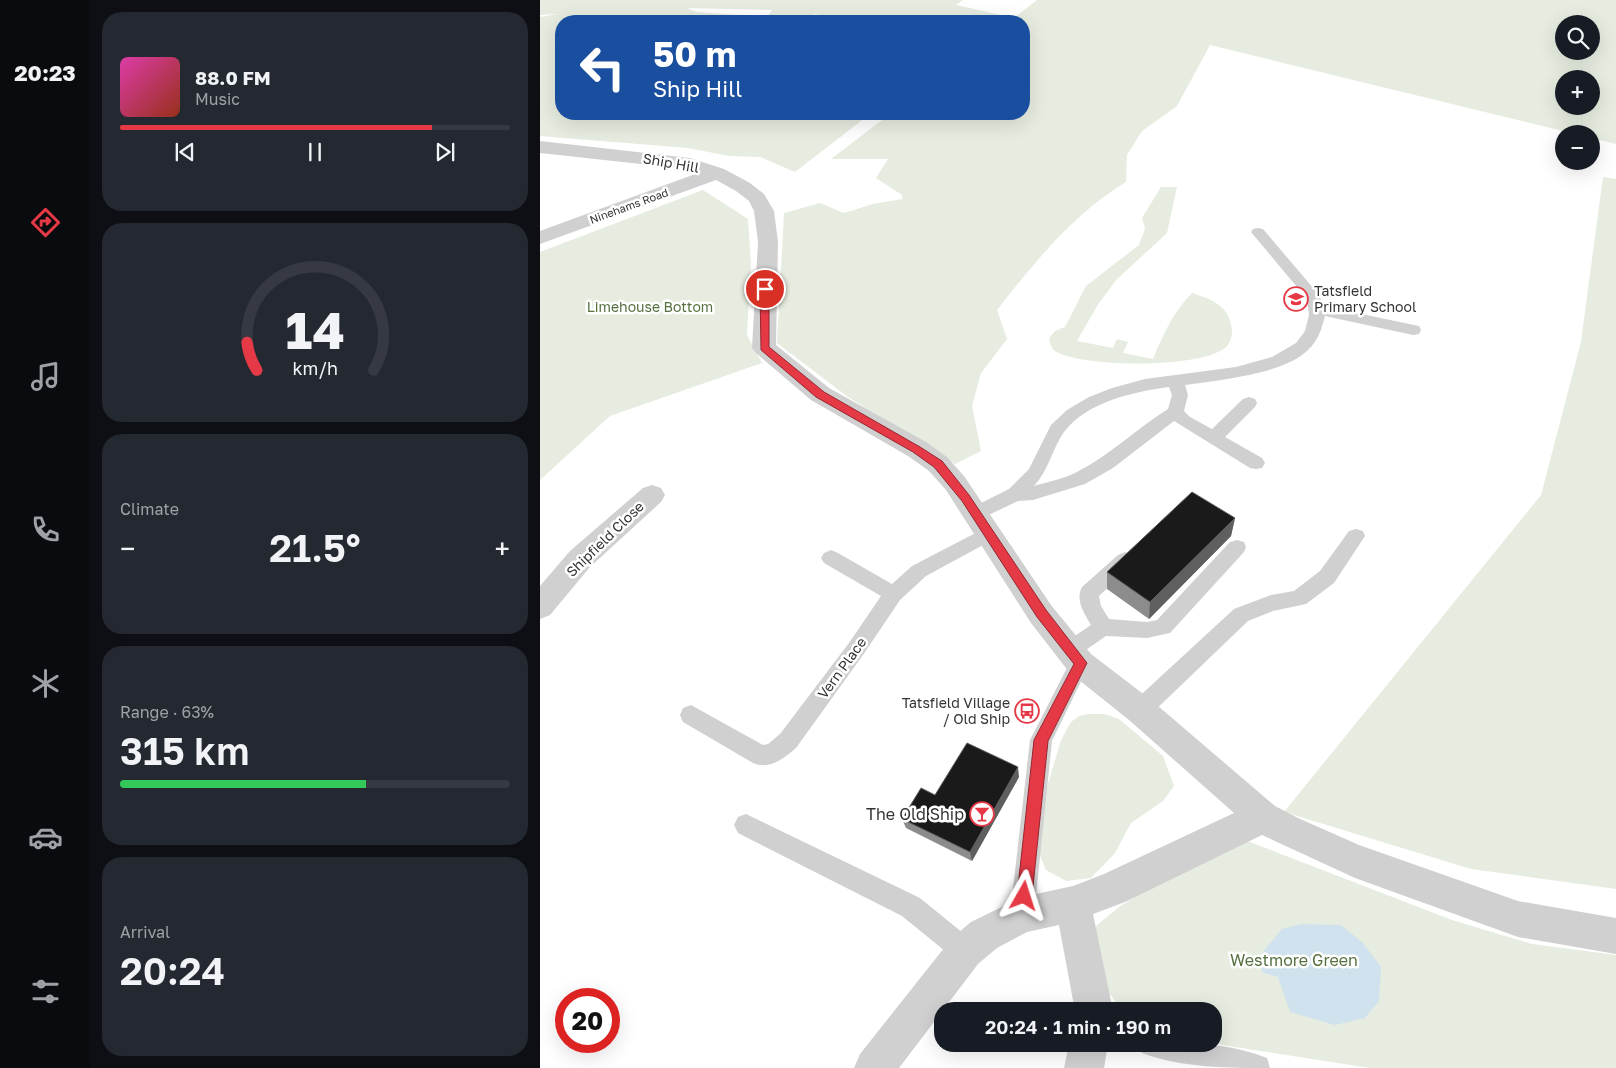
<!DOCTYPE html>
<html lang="en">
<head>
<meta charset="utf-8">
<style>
	:root { --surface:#171b24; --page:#242831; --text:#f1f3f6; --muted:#9ea1a6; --line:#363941; --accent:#e63946 }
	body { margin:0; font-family:"Golos Text",sans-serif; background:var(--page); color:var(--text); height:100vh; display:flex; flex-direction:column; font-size:19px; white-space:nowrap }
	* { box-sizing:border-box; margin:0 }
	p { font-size:16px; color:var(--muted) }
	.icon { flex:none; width:28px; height:28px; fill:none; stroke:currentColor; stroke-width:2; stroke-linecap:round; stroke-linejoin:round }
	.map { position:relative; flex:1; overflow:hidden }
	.side { display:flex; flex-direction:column; gap:12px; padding:12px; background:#0d0f14; width:450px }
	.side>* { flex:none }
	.hud { position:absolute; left:15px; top:15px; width:475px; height:105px; border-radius:20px; box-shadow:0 5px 20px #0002; background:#1a4fa0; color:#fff; overflow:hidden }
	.fabs { position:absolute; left:1015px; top:15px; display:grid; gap:10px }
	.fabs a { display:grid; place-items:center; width:45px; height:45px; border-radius:50%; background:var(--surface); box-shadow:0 5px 20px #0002; font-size:25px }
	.speed { position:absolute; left:15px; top:988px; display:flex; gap:10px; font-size:25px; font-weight:700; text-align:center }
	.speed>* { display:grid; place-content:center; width:65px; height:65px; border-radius:50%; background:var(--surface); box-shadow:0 5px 20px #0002; line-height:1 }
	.speed .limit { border:8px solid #d22; background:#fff; color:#111 }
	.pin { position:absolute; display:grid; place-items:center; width:42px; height:42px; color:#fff; margin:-21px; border:2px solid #fff; border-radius:50%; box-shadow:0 1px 5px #0007 }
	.me { position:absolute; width:55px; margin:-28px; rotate:6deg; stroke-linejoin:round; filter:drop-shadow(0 0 4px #0008) }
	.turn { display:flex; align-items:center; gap:18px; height:105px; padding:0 15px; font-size:22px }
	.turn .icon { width:65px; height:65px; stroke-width:2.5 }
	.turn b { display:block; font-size:35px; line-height:42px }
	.big { font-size:38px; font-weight:600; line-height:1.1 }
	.side .card { flex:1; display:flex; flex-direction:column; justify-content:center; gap:8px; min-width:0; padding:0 18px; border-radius:20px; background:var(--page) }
	.side .dial { align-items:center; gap:0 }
	.dial svg { height:130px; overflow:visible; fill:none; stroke:var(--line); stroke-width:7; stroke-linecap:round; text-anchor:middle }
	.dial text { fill:var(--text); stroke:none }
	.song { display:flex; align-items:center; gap:15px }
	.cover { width:60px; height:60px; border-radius:8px; background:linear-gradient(135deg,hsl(320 70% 55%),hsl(10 70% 35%)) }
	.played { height:5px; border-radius:2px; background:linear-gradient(90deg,var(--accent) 80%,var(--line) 80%) }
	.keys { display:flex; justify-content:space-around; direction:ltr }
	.heat { display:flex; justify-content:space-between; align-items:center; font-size:28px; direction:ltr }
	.charge { height:8px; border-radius:4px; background:linear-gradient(90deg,#34c759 63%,var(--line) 0) }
	.trip { position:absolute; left:394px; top:1002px; width:288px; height:50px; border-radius:20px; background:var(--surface); box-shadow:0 5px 20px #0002; font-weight:600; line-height:50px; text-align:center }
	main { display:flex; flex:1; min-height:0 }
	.dock { display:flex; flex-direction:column; width:90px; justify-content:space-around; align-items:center; background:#090b0e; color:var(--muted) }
	.dock .icon { width:35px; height:35px }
	.dock .current { color:var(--accent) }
	.dock b { font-size:22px; color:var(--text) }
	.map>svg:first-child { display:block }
	.green { fill:#e6ecdf; fill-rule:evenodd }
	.water { fill:#cfe2ee }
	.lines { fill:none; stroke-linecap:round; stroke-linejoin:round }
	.lane { fill:#d0d0d0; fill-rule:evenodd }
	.street { fill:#d0d0d0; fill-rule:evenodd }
	.wall { fill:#8c8c8c }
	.shaded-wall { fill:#5f5f5f }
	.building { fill:#1a1a1a; stroke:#5f5f5f }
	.route { fill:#e63946; stroke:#96252e }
	.labels { text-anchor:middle; stroke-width:5; stroke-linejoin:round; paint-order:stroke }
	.far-street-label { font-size:11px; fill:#333; stroke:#fff }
	.street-label { font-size:14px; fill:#333; stroke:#fff }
	.poi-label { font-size:14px; fill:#333; stroke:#fff; text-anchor:start }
	.park-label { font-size:14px; fill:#56703f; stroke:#fff }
	.near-poi-label { font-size:16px; fill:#333; stroke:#fff; text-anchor:end }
	.near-park-label { font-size:16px; fill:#56703f; stroke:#fff }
</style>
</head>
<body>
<main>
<nav class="dock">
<b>20:23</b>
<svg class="icon current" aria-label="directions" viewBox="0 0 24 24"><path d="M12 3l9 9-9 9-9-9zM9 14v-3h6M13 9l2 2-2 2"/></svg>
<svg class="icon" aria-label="music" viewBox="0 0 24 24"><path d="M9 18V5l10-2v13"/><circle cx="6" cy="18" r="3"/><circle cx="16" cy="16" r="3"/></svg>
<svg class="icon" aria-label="phone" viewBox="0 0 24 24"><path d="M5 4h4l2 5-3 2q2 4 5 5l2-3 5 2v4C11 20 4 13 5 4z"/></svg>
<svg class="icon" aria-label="climate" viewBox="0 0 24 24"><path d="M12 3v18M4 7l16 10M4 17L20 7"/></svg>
<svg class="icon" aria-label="car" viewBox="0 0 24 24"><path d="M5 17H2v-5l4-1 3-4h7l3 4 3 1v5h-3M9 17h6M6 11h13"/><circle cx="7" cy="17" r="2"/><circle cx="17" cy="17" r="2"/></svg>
<svg class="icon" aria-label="filters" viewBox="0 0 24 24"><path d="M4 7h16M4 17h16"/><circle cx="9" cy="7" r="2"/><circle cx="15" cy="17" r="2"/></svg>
</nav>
<section class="side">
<div class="card">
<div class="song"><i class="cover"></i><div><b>88.0 FM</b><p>Music</p></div></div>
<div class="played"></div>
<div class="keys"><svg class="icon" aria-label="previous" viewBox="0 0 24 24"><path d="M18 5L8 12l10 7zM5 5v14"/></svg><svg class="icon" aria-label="pause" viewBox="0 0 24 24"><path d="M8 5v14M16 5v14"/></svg><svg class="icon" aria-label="next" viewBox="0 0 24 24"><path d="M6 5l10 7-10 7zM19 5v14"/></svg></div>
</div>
<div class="card dial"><svg viewBox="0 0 100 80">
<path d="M14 69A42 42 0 1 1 86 69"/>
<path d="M14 69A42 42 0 0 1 8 52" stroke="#e63946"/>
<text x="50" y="56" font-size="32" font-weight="700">14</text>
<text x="50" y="72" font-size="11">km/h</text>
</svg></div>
<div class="card"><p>Climate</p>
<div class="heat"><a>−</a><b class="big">21.5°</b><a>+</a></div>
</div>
<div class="card"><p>Range · 63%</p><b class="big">315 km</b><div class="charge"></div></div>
<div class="card"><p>Arrival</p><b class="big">20:24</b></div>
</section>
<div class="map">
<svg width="1076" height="1068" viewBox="0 0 1076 1068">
	<rect width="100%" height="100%" fill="#fff"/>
	<g class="green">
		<path d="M0,0H423L416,5L461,15L453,21H314L274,14L267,21H270H21V114H330L255,172L220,157L189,156L148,148L0,136V17L18,14L0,15ZM148,9L149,8L232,10L227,17L157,12Z"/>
		<path d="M497,0H1076V144L1051,138V134H1035L670,45L637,106L602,131L587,155L586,182C534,213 494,263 457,310L467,339L441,373L432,406L441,451L415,464L308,397L237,343L244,213L280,203L304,213L333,204L362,199V195L336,178L348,159H291L350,114H484V21H470ZM1024,24H1051V51H1024ZM1024,79H1051V106H1024Z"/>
		<polygon points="1063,177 1076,179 1076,889 931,869 744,812 1001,495 1041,342"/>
		<path d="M621,187H637L627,233L576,280L557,306L537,341L573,348L577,339L588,342L583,353L613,359C624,333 632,314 652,293C670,299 687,304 691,325C693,331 692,341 687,346C666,369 541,368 515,351C511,348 510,343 509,338L515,331L525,327L546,286L599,245L605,229L602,218Z"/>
		<polygon points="163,190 208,219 211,264 207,335 222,363 70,416 0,480 0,252"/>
		<polygon points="548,714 564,714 579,719 623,756 634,786 623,801 591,823 575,853 551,878 526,881 506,870 496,846 505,794 521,740 531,722 539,716"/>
		<polygon points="676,829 912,920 992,944 1076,955 1076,1068 830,1068 682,1045 673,1042 672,1011 598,1011 576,1002 553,972 556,926 579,907 614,885"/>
	</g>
	<polygon class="water" points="761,924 801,925 823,943 841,967 839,1001 825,1018 795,1025 750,1012 738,977 722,972 722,953 742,929"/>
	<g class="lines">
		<g class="lane">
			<path d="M718,228L723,229L779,295L783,306L879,326L881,330L879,334L873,335L785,316C782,328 778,341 768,350C744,374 678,380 645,385L648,395L644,411L650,417L672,429L703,399L709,397L715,399L717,403L715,407L685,437L722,458L725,463L722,468L716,469L710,468L634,421L573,468L545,484L493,500L478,501L436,521L429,519L427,514L429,509L469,489L489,469L511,425L527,410L549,397L572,388L605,379L696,367L732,357L756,343L765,331L769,315L767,299L711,232L713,229ZM629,387L632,395L628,409C596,429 569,456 535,473C523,479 507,482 494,486C509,470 512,449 524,432C548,401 594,392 629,387Z"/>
			<path d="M449,526L456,528L458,533L456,538L386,576L360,600L323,655L256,748C243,759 230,770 213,763L143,722L140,715L143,708L151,705L223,745L228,744L240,734L309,643L341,596L284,563L281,558L284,553L291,550L298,553L352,584L372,566Z"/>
			<polygon points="816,529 823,531 825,536 794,583 766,604 733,611 708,621 608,717 600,720 592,717 589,710 592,703 694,609 731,595 754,591 780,571 809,531"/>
			<path d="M697,540L704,542L706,547L704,552L630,633L607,638L566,636L540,654L547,657L550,663L512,741L494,915L491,924L482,927L473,924L470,915L490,740L532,658L523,656L520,650L523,644L551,625C544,613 535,600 542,587L578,555L585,552L592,555L595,560L592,565L559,596L561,606L569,619L607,622L617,620L690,542Z"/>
			<polygon points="206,814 380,898 434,942 438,951 434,960 425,964 416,960 362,916 198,833 194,825 198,817"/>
			<path d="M598,1044C640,1041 687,1042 727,1058L730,1068C687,1068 643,1068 602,1053Z"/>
		</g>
		<g class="street">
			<polygon points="0,141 150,158 184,169 210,183 224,194 234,211 238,242 236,345 289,388 386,442 407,457 424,476 511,605 551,654 611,700 735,806 758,818 819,845 978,901 1076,918 1076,954 978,937 815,878 722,835 585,902 553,914 573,1011 535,1011 519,925 487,932 457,948 438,964 359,1068 314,1068 320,1054 412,938 431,922 482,897 533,886 564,874 694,813 589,720 529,672 491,623 406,490 389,471 368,456 271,400 216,353 212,348 218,242 214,211 209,201 196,191 176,180 0,244 0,231 158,173 147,169 0,153"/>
			<polygon points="112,485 121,488 125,495 121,502 50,567 10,615 0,619 0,586 30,551 103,488"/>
			<polygon points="529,1044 568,1044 564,1068 524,1068"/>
		</g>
	</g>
	<g class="wall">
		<polygon points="695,518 691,536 609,619 567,589 567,572"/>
		<polygon points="479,777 432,861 366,828 362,819"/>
	</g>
	<g class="shaded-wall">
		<polygon points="695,518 691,536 609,619 610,602"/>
		<polygon points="478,767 479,777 432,861 430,852"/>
	</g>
	<g class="building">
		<polygon points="652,492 695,518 610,602 567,572"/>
		<polygon points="427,743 478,767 430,852 362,819 381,788 395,795"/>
	</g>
	<polygon class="route" points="225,286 229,289 229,347 284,392 380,447 402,461 429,495 506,610 547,663 508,741 492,896 489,902 484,904 479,902 477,896 494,740 534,664 497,617 422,501 394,467 373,452 276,397 221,350 220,289"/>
	<defs>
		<g id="school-ring" transform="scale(1.25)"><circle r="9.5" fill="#fff" stroke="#e63946" stroke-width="1.5"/><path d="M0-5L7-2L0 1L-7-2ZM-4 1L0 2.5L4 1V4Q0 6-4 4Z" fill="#e63946"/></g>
		<g id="bus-ring" transform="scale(1.25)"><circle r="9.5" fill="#fff" stroke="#e63946" stroke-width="1.5"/><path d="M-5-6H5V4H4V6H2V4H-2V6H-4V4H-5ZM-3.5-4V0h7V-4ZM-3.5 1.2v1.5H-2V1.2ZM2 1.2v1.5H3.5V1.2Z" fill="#e63946"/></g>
		<g id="bar-ring" transform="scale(1.25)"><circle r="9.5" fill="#fff" stroke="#e63946" stroke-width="1.5"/><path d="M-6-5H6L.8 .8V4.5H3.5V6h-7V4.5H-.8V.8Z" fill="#e63946"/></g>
	</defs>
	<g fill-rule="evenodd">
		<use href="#school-ring" x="756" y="299"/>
		<use href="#bus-ring" x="487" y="711"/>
		<use href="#bar-ring" x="442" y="814"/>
	</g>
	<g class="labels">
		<g class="far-street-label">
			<text transform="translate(89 206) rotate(-20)" y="4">Ninehams Road</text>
		</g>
		<g class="street-label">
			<text transform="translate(131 163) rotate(10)" y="5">Ship Hill</text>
			<text transform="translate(65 539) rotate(-44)" y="5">Shipfield Close</text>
			<text transform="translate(302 668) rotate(-54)" y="5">Vern Place</text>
		</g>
		<g class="poi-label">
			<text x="774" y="296">Tatsfield<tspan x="774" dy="16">Primary School</tspan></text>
			<text x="470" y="708" text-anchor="end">Tatsfield Village<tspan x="470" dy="16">/ Old Ship</tspan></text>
		</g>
		<g class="park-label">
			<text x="110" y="312">Limehouse Bottom</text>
		</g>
		<g class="near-poi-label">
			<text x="424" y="820">The Old Ship</text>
		</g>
		<g class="near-park-label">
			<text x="754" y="966">Westmore Green</text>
		</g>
	</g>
</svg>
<div class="fabs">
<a><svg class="icon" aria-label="search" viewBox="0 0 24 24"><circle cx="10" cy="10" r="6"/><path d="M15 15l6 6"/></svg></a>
<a>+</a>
<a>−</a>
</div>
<div class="speed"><div class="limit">20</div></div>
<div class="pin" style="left:225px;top:289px;background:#d93025"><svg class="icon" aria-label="arrive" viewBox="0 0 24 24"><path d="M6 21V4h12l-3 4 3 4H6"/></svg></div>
<svg class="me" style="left:484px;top:896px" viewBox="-20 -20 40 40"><path d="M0-17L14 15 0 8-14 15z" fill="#e63946" stroke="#fff" stroke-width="4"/></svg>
<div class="trip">20:24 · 1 min · 190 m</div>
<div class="hud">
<div class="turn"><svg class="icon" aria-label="left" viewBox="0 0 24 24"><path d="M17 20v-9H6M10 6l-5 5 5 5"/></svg><div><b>50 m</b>Ship Hill</div></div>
</div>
</div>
</main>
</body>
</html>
